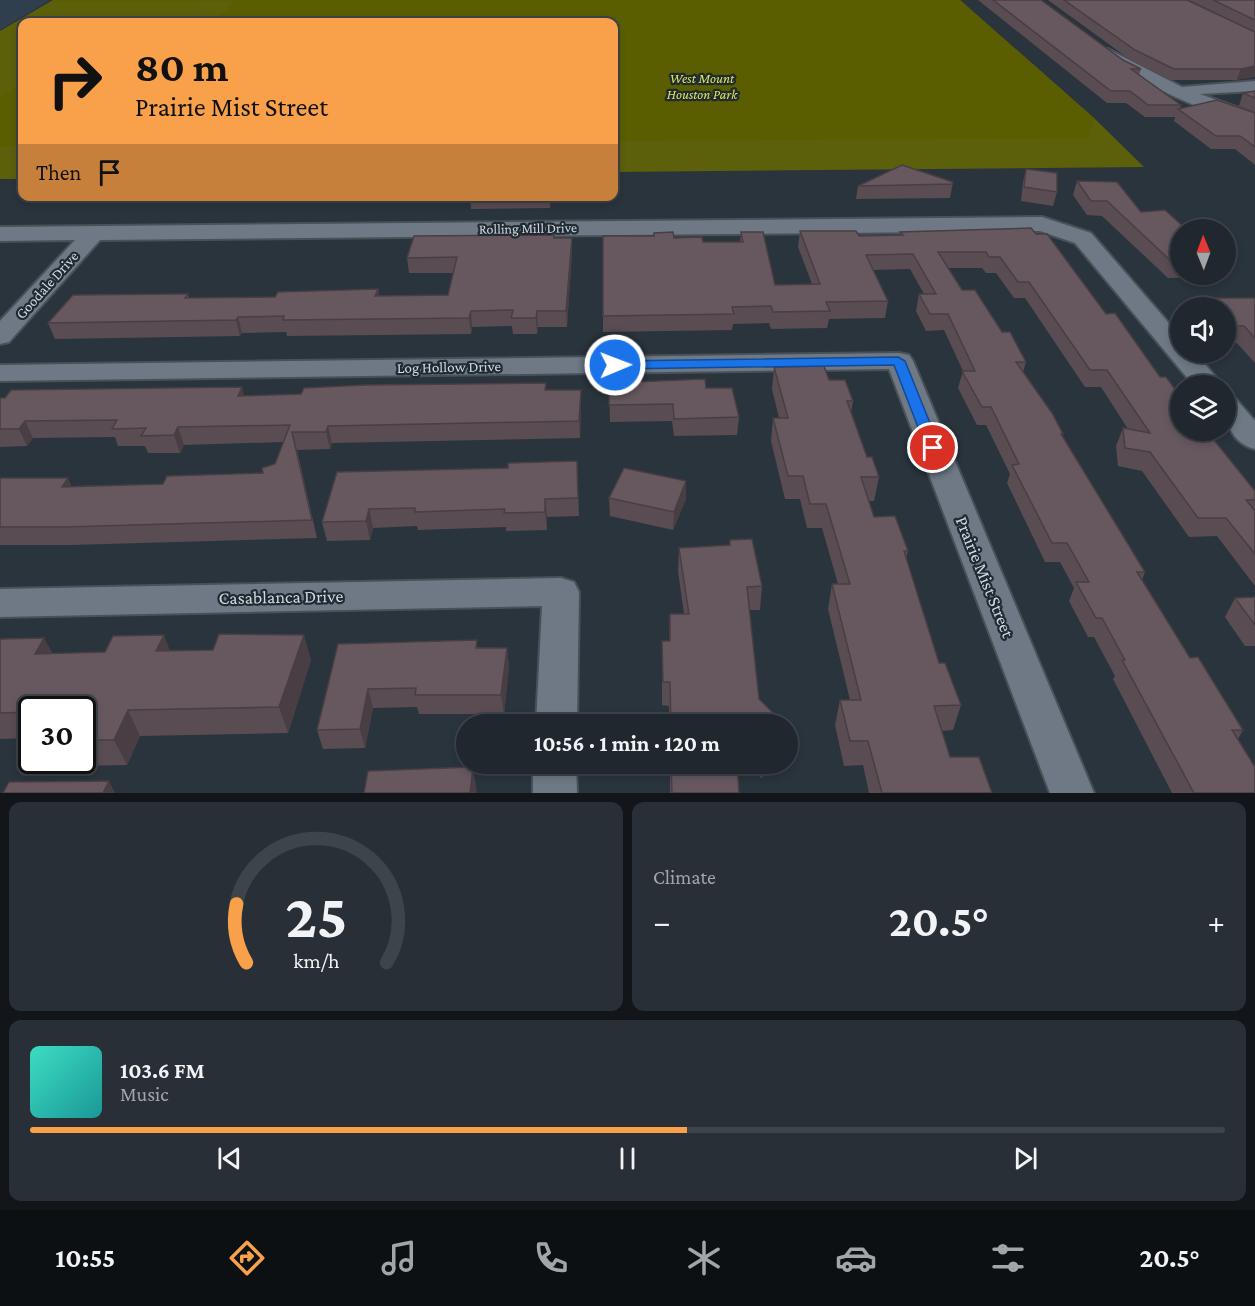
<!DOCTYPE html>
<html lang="en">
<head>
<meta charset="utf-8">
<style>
	:root { --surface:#20272e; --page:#282f36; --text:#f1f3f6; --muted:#a2a5aa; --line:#3d444a; --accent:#f8a14a }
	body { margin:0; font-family:"Crimson Pro",serif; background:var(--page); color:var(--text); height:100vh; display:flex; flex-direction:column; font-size:22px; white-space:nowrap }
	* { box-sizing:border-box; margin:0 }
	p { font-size:20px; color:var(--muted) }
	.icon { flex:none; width:33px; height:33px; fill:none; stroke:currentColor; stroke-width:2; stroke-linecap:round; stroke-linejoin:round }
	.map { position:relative; height:793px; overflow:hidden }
	.panel { display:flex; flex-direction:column; gap:9px; padding:9px; background:#121519; flex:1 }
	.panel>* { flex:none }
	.hud { position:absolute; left:18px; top:18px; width:600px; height:183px; border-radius:12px; box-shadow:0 3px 9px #0003,0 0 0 2px var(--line); background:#f8a14a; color:#111; overflow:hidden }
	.needle { width:39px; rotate:359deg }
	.fabs { position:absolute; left:1170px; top:219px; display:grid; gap:12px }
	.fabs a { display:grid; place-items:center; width:66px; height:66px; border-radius:50%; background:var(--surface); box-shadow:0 3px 9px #0003,0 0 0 2px var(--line); font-size:30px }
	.speed { position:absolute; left:18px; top:696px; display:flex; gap:12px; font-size:30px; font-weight:700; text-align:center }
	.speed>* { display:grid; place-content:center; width:78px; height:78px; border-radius:50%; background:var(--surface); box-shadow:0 3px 9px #0003,0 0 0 2px var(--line); line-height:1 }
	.speed .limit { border:3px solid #111; border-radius:9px; background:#fff; color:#111 }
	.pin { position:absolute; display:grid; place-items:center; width:51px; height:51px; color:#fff; margin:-26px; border:3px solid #fff; border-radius:50%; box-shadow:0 2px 6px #0007 }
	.me { position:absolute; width:66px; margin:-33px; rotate:89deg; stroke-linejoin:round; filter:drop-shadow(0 0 4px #0008) }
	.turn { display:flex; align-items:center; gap:21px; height:126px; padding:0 18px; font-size:27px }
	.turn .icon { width:78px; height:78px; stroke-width:2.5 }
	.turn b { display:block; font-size:42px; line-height:51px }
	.then { display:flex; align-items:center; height:57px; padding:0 18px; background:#0003; gap:12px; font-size:22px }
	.big { font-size:45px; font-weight:700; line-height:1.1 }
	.panel .tile { flex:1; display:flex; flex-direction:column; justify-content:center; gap:9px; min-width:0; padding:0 21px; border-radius:12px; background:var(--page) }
	.panel .dial { align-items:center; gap:0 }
	.dial svg { height:156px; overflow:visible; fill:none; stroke:var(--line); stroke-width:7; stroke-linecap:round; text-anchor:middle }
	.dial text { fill:var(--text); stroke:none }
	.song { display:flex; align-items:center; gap:18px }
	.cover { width:72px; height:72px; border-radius:9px; background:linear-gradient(135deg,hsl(170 70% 55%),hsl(180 70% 35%)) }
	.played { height:6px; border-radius:3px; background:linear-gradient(90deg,var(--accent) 55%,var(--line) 55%) }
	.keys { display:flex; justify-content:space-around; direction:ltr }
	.heat { display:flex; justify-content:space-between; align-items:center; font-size:33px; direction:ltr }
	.panel .tiles { flex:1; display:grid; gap:9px; grid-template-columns:1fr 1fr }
	.tile:last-child { grid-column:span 2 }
	.trip { position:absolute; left:456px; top:714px; width:342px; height:60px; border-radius:30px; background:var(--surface); box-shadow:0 3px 9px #0003,0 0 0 2px var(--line); font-weight:700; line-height:60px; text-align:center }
	.menu { display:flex; height:96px; justify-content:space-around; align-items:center; background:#0d1012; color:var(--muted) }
	.menu .icon { width:42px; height:42px }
	.menu .selected { color:var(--accent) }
	.menu b { font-size:27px; color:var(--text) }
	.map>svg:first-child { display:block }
	.built { fill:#303f4d }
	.green { fill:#5c600b }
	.forest { fill:#5a5e00 }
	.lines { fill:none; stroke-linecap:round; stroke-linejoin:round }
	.minor-casing { stroke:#485058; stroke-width:4 }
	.minor { fill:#6e7985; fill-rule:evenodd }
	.wall { fill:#594c53 }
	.shaded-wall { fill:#483e43 }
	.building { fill:#675860; stroke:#483e43; stroke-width:1.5 }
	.route { fill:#1a73e8; stroke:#114b97; stroke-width:1.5 }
	.labels { text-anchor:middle; stroke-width:4.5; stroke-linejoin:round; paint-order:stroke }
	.far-park-label { font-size:14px; font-style:italic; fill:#dce55a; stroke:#202a33 }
	.far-street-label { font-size:14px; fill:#d2d8df; stroke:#202a33 }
	.street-label { font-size:15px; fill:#d2d8df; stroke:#202a33 }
	.near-street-label { font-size:18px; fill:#d2d8df; stroke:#202a33 }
</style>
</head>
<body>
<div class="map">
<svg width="1255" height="793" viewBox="0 0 1255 793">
	<rect width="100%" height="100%" fill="#2a343d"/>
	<polygon class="built" points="0,0 50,0 0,30"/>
	<polygon class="green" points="53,0 960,0 1095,119 1144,167 614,172 614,22 22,22 22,179 0,179 0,31"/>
	<g class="forest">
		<polygon points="53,0 960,0 1095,119 1087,138 614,141 614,22 213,22 236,1 50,2"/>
		<polygon points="22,84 22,146 0,147 0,96"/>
	</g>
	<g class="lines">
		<g class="minor-casing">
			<g id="minor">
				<path d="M1108,49L1182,87L1255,81V91L1200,94L1255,114V125C1202,112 1148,87 1103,56L1101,53L1103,50Z"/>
				<polygon points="1042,217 1091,233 1180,336 1180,352 1195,352 1223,386 1194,386 1075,243 1040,231 100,240 9,342 0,344 0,321 75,240 0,241 0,227"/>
				<polygon points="899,353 909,355 913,361 1094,793 1050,793 889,369 0,381 0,365"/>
				<path d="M1226,396L1236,399L1255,421V449C1230,443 1224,419 1226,396Z"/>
				<polygon points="561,578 574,582 579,592 577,724 536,724 542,606 0,617 0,589"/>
				<polygon points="533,764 576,764 577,793 533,793"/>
			</g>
		</g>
		<use href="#minor" class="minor"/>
	</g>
	<g class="wall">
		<polygon points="978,0 1041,0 1123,60 1141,69 1139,75 1181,105 1180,108 1255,113 1255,165 1235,149 1211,149 1174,121 1175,117 1145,117 1126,103 1107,103"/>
		<polygon points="1048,0 1188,0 1255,32 1237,80 1170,80 1132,61"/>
		<polygon points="1189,0 1255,0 1255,32"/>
		<polygon points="1255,91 1255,112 1239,106 1243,93"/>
		<polygon points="1026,169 1057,192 1053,206 1021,201 1023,182"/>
		<polygon points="1077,181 1180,230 1180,274 1219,274 1218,277 1168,278 1102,216 1087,215 1073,195"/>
		<polygon points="953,182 950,198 856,199 858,186"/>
		<polygon points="470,196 551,196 550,208 471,209"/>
		<polygon points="1031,228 1180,430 1255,491 1255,586 1217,536 1189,537 1142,471 1118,466 1116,446 1123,428 1128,429 1101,387 1085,387 1025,298 1014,298 996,273 986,273 982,268 948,268 962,290 1002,332 1026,362 1023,372 1063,434 1062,436 1145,572 1142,580 1190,658 1243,730 1238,739 1255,793 1172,793 1113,679 1115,676 1094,637 1088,637 1069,601 1074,588 1060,562 1045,562 1007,483 1010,474 986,425 977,425 958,388 963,371 944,330 926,331 916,311 919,294 924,294 910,269 873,270 888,301 885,318 829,319 827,328 771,329 769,323 733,324 732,330 603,332 603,316 674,238 703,242 740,242 741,232 775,285 812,284 798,247 800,231 859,236 900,235 900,232"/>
		<polygon points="554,238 572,238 572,252 567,327 538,327 537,334 513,334 512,326 472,327 471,334 287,336 286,332 242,333 240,336 55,339 48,323 188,294 189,298 275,297 378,289 379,296 448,295 453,273 409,273 407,258"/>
		<polygon points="1209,298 1255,298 1255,363 1237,343 1229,343 1226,339 1226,308 1205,308"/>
		<polygon points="774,367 829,380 853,401 851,413 867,457 879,477 874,501 869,501 874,517 908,551 906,559 939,663 961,705 953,730 942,731 950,757 992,793 869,793 863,765 844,766 835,725 840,700 850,700 828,609 832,584 838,584 822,528 807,528 800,499 785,499 771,441 773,418 779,418 772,389"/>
		<polygon points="609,383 706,388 739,417 737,435 674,436 672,421 610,422"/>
		<polygon points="546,390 581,407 580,438 332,443 330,449 297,450 317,538 71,545 0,545 0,478 72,486 163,484 263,473 275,464 284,442 184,445 180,453 148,453 145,446 118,446 115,437 33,438 27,446 0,447 0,398 244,396"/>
		<polygon points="577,461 579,516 547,517 547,530 506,531 506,527 418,530 417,526 373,528 370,540 327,541 322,522 508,468"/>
		<polygon points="686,481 686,499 673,530 610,516 609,498"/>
		<polygon points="730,540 762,586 760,610 749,610 759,699 784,724 669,724 669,706 662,705 662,641 669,641 670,614 684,614 678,571 679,548 729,545"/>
		<polygon points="1255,597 1255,646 1245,646 1225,617 1235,598"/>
		<polygon points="0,639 53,654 170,651 311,660 288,733 140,736 127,765 73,766 70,760 82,760 82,710 32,710 32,738 0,739"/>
		<polygon points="338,644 507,648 509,667 504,714 419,714 417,707 373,708 365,748 323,749 317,730"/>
		<polygon points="670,764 737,764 739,793 670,793"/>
		<polygon points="748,764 783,764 761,778"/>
	</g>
	<g class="shaded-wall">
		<polygon points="1255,66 1255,77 1237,80 1241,69"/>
		<polygon points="549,196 551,196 550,208"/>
		<polygon points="572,238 572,252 567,327 566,311"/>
		<polygon points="378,289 380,304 375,296"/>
		<polygon points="471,311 472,327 471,334 469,318"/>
		<polygon points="537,311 538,327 537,334 536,318"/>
		<polygon points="238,317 242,333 240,336 236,320"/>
		<polygon points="242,387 246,404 238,396"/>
		<polygon points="581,390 581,407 580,438 579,421"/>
		<polygon points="25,421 33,438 27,446 19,429"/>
		<polygon points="328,426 332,443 330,449 326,432"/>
		<polygon points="178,427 184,445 180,453 174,435"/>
		<polygon points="68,478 76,496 62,487"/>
		<polygon points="686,481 686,499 673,530 674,512"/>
		<polygon points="545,499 547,517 547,530 545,512"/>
		<polygon points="369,509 373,528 370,540 366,521"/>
		<polygon points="164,635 174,661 156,651"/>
		<polygon points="304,635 311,660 288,733 279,707"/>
		<polygon points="44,638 58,663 35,654"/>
		<polygon points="507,648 509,667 504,714 501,695"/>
		<polygon points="368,689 373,708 365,748 360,729"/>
		<polygon points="128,710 140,736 127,765 114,740"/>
		<polygon points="794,735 790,759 788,760 788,739"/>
		<polygon points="763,764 783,764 761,778"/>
		<polygon points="473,767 477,793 470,793"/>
		<polygon points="109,781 115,793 103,793"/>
	</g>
	<g class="building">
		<polygon points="993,0 1041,0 1123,60 1141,69 1131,69 1181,105 1148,105 1130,91 1111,91"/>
		<polygon points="1064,0 1187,0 1255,32 1255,66 1241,69 1174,69 1135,50"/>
		<polygon points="1213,0 1255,0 1255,20"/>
		<polygon points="1255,91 1255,98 1243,93"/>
		<polygon points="1217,100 1255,113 1255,147 1240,136 1216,136 1178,109"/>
		<polygon points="902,165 953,182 952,184 858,186"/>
		<polygon points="1026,169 1057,173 1057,192 1024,187"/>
		<polygon points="1077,181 1117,182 1141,212 1165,210 1187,230 1180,230 1180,263 1173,263 1107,201 1091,201"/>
		<polygon points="1031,228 1036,234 1047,234 1106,314 1115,313 1160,377 1166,377 1180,396 1180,430 1206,430 1255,491 1255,500 1246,500 1255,511 1255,554 1226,518 1198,518 1150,452 1125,448 1123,428 1150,433 1107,370 1090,370 1029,282 1018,282 1000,257 989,257 986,252 938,252 962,290 975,290 1002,332 1010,332 1026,362 1016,362 1052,413 1063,434 1061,434 1145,572 1137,572 1190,658 1198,657 1243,730 1232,730 1255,767 1255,793 1194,793 1122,660 1125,660 1102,618 1096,618 1076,582 1089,582 1067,543 1052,543 1012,465 1019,464 991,407 982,407 962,371 975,371 948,314 930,314 919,294 936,294 913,254 866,255 888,301 826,302 830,311 773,312 771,306 732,307 734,314 603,316 603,236 654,236 654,233 673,232 674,238 702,237 703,242 743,242 741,232 763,232 775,285 820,284 800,231 856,231 859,236 903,235 900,232"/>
		<polygon points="554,235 554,238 572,238 566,311 537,311 536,318 511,318 513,310 471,311 469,318 283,320 284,316 238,317 236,320 48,323 73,295 175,294 188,294 185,298 275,297 278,292 378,289 375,296 448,295 457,257 407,258 414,236"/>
		<polygon points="1209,298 1255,298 1255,338 1244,326 1236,326 1226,315 1226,308 1218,308"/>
		<polygon points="824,366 829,380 845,380 853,401 847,401 867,457 872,457 879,477 861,477 874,517 895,516 908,551 904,551 939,663 945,663 961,705 934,706 950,757 979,757 992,793 882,793 868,741 850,741 840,700 861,700 832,584 850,584 826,504 810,504 803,476 788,476 773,418 788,418 774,367"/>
		<polygon points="705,379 706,388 732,388 739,417 674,419 673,404 609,405 609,383"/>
		<polygon points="546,383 545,390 581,390 579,421 328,426 326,432 292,432 312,520 63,527 0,527 0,478 68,478 62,487 163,484 167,476 263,473 262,468 275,464 290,425 178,427 174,435 141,436 146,428 112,429 117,420 25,421 19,429 0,429 0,398 5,398 11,390 242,387 238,396 301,394 304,388 365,385"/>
		<polygon points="577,461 578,498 545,499 545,512 504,513 505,509 415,512 415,508 369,509 366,521 322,522 337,472 508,468 508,463"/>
		<polygon points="624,468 686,481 674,512 609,498"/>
		<polygon points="752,539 762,586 747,587 759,699 784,724 737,724 733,720 734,724 671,724 670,682 663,682 662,641 670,641 670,614 689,614 679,548 730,545 730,540"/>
		<polygon points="1255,597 1255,625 1235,598"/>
		<polygon points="219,634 304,635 279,707 128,710 114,740 82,740 82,710 32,710 32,712 0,713 0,639 44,638 35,654 105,652 113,636 164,635 156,651 213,650"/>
		<polygon points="477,640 476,648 507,648 501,695 415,695 416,688 368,689 360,729 317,730 338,644"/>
		<polygon points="788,729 794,735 788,739"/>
		<polygon points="671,764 737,764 739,793 672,793"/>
		<polygon points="473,767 470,793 364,793 368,771"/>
		<polygon points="109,781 103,793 3,793 9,782"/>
	</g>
	<polygon class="route" points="898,357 905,361 940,448 938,451 933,452 926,448 894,365 615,369 608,365 615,361"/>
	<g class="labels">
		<g class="far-park-label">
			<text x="702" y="83">West Mount<tspan x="702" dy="16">Houston Park</tspan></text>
		</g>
		<g class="far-street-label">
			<text transform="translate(528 228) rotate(-1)" y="5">Rolling Mill Drive</text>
		</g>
		<g class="street-label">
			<text transform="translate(47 285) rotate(-48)" y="5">Goodale Drive</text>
			<text transform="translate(449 367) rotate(-1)" y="5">Log Hollow Drive</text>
		</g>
		<g class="near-street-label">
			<text transform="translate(985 577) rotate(68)" y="6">Prairie Mist Street</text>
			<text transform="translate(281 597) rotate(-1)" y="6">Casablanca Drive</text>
		</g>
	</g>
</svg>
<div class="fabs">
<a><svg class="needle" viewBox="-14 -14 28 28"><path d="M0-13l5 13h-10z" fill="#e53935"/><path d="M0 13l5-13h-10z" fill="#a2a5aa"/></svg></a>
<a><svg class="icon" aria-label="sound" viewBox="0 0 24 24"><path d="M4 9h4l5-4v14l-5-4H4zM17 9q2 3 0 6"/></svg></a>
<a><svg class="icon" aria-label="layers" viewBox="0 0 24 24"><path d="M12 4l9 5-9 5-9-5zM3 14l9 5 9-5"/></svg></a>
</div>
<div class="speed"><div class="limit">30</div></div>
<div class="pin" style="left:933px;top:448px;background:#d93025"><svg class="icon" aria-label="arrive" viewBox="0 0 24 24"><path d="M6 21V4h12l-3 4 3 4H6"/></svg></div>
<svg class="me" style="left:615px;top:365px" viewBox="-20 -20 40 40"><circle r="17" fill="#1a73e8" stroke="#fff" stroke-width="3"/><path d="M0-11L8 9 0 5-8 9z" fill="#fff"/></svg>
<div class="trip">10:56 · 1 min · 120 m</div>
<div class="hud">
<div class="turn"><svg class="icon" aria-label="right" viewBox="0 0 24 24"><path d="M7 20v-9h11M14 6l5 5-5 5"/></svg><div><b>80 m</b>Prairie Mist Street</div></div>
<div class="then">Then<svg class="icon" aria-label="arrive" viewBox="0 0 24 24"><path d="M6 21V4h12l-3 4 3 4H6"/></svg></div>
</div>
</div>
<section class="panel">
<div class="tiles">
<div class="tile dial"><svg viewBox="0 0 100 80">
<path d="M14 69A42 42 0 1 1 86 69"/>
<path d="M14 69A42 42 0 0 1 9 39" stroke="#f8a14a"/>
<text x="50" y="56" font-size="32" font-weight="700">25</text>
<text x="50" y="72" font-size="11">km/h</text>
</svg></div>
<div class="tile"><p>Climate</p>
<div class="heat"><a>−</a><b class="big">20.5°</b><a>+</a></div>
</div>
<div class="tile">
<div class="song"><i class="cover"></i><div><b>103.6 FM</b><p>Music</p></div></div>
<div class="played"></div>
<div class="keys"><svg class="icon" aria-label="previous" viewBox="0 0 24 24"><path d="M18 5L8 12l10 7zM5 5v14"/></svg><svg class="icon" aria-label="pause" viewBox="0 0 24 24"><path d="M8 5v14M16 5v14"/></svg><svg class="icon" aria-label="next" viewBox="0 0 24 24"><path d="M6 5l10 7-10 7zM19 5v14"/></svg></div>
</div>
</div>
</section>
<nav class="menu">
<b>10:55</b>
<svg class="icon selected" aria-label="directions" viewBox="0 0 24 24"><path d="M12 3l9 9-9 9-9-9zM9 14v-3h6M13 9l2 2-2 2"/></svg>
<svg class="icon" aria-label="music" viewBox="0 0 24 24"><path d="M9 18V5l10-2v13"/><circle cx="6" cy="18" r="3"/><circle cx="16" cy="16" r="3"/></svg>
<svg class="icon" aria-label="phone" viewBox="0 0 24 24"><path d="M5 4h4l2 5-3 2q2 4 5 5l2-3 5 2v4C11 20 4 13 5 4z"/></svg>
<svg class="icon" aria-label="climate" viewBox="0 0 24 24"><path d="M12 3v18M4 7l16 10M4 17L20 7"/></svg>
<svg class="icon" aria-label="car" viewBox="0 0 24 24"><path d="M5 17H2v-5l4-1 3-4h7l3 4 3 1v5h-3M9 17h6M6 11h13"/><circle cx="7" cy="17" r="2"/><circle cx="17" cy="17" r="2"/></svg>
<svg class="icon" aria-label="filters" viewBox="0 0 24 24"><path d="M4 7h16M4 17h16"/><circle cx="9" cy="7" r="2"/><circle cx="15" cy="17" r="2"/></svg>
<b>20.5°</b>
</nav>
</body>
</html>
